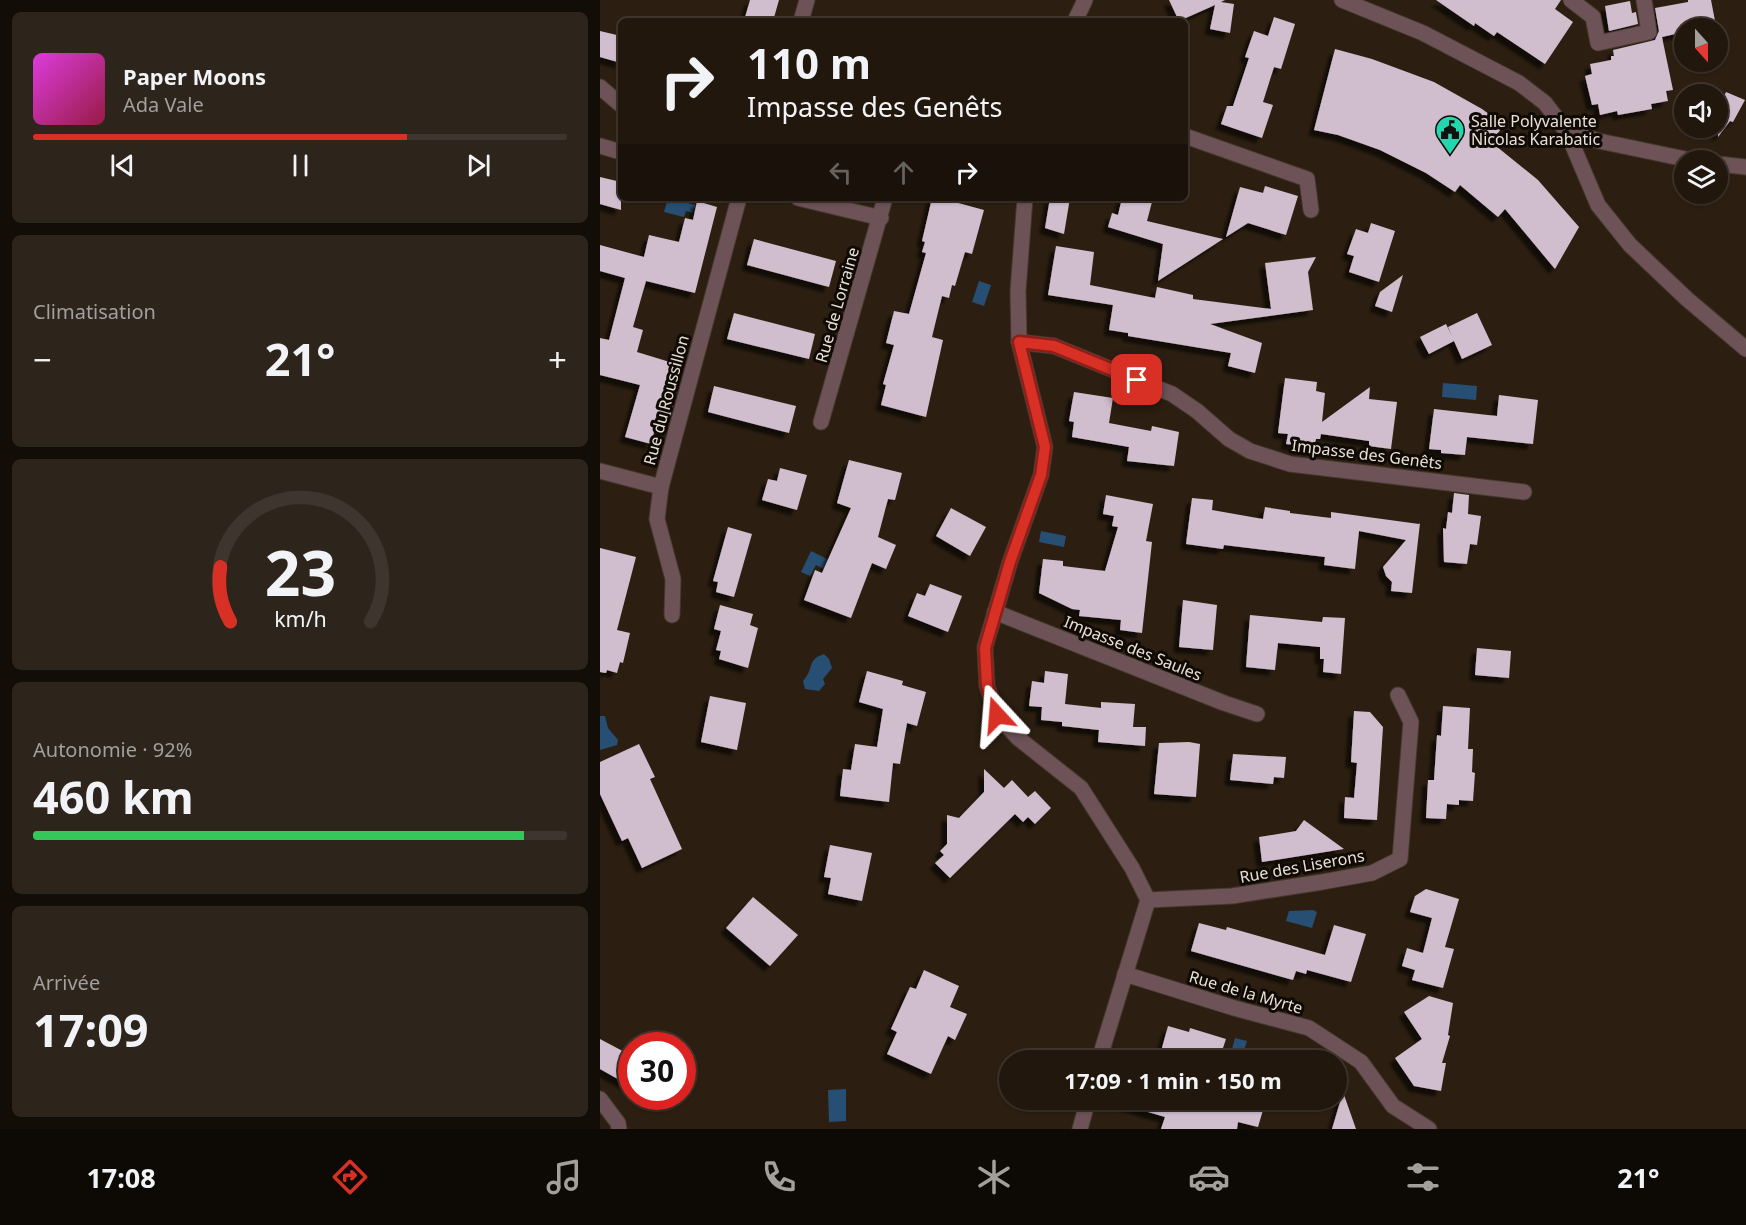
<!DOCTYPE html>
<html lang="fr">
<head>
<meta charset="utf-8">
<style>
	:root { --surface:#21170d; --page:#2d241b; --text:#f1f3f6; --muted:#a29f9d; --line:#3e362e; --accent:#d93025 }
	body { margin:0; font-family:"Noto Sans",sans-serif; background:var(--page); color:var(--text); height:100vh; display:flex; flex-direction:column; font-size:22px; white-space:nowrap }
	* { box-sizing:border-box; margin:0 }
	p { font-size:20px; color:var(--muted) }
	.icon { flex:none; width:33px; height:33px; fill:none; stroke:currentColor; stroke-width:2; stroke-linecap:round; stroke-linejoin:round }
	.map { position:relative; flex:1; overflow:hidden }
	.drawer { display:flex; flex-direction:column; gap:12px; padding:12px; background:#120d07; width:600px }
	.drawer>* { flex:none }
	.banner { position:absolute; left:18px; top:18px; width:570px; height:183px; border-radius:9px; box-shadow:0 2px 4px #0004,0 0 0 2px var(--line); background:#21170d; color:var(--text); overflow:hidden }
	.needle { width:39px; rotate:159deg }
	.fabs { position:absolute; left:1074px; top:18px; display:grid; gap:12px }
	.fabs a { display:grid; place-items:center; width:54px; height:54px; border-radius:50%; background:var(--surface); box-shadow:0 2px 4px #0004,0 0 0 2px var(--line); font-size:30px }
	.speed { position:absolute; left:18px; top:1032px; display:flex; gap:12px; font-size:30px; font-weight:700; text-align:center }
	.speed>* { display:grid; place-content:center; width:78px; height:78px; border-radius:50%; background:var(--surface); box-shadow:0 2px 4px #0004,0 0 0 2px var(--line); line-height:1 }
	.speed .limit { border:9px solid #d22; background:#fff; color:#111 }
	.pin { position:absolute; display:grid; place-items:center; width:51px; height:51px; color:#fff; margin:-26px; border-radius:12px; box-shadow:0 3px 9px #0006 }
	.me { position:absolute; width:66px; margin:-33px; rotate:341deg; stroke-linejoin:round; filter:drop-shadow(0 0 4px #0008) }
	.turn { display:flex; align-items:center; gap:21px; height:126px; padding:0 30px; font-size:27px }
	.turn .icon { width:78px; height:78px; stroke-width:2.5 }
	.turn b { display:block; font-size:42px; line-height:51px }
	.lanes { display:flex; align-items:center; height:57px; padding:0 30px; background:#0003; justify-content:center; gap:30px; direction:ltr }
	.lanes .off { opacity:.35 }
	.big { font-size:45px; font-weight:700; line-height:1.1 }
	.drawer .card { flex:1; display:flex; flex-direction:column; justify-content:center; gap:9px; min-width:0; padding:0 21px; border-radius:9px; background:var(--page) }
	.drawer .dial { align-items:center; gap:0 }
	.dial svg { height:156px; overflow:visible; fill:none; stroke:var(--line); stroke-width:7; stroke-linecap:round; text-anchor:middle }
	.dial text { fill:var(--text); stroke:none }
	.song { display:flex; align-items:center; gap:18px }
	.cover { width:72px; height:72px; border-radius:9px; background:linear-gradient(135deg,hsl(300 70% 55%),hsl(340 70% 35%)) }
	.played { height:6px; border-radius:3px; background:linear-gradient(90deg,var(--accent) 70%,var(--line) 70%) }
	.keys { display:flex; justify-content:space-around; direction:ltr }
	.heat { display:flex; justify-content:space-between; align-items:center; font-size:33px; direction:ltr }
	.charge { height:9px; border-radius:4px; background:linear-gradient(90deg,#34c759 92%,var(--line) 0) }
	.trip { position:absolute; left:399px; top:1050px; width:348px; height:60px; border-radius:30px; background:var(--surface); box-shadow:0 2px 4px #0004,0 0 0 2px var(--line); font-weight:700; line-height:60px; text-align:center }
	.tabs { display:flex; height:96px; justify-content:space-around; align-items:center; background:#0d0905; color:var(--muted) }
	.tabs .icon { width:42px; height:42px }
	.tabs .current { color:var(--accent) }
	.tabs b { font-size:27px; color:var(--text) }
	main { display:flex; flex:1; min-height:0 }
	.map>svg:first-child { display:block }
	.water { fill:#274f73 }
	.building { fill:#d0becf; filter:url(#shadow) }
	.lines { fill:none; stroke-linecap:round; stroke-linejoin:round }
	.street-casing { stroke:#463a2d; stroke-width:17 }
	.street { stroke:#6d5358; stroke-width:15 }
	.route-casing { stroke:#8d1f18; stroke-width:15 }
	.route { stroke:#d93025; stroke-width:10 }
	.labels { text-anchor:middle; stroke-width:6; stroke-linejoin:round; paint-order:stroke }
	.poi-label { font-size:16px; fill:#e9e0d8; stroke:#100a05; text-anchor:start }
	.street-label { font-size:16px; fill:#e9e0d8; stroke:#100a05 }
</style>
</head>
<body>
<main>
<section class="drawer">
<div class="card">
<div class="song"><i class="cover"></i><div><b>Paper Moons</b><p>Ada Vale</p></div></div>
<div class="played"></div>
<div class="keys"><svg class="icon" aria-label="previous" viewBox="0 0 24 24"><path d="M18 5L8 12l10 7zM5 5v14"/></svg><svg class="icon" aria-label="pause" viewBox="0 0 24 24"><path d="M8 5v14M16 5v14"/></svg><svg class="icon" aria-label="next" viewBox="0 0 24 24"><path d="M6 5l10 7-10 7zM19 5v14"/></svg></div>
</div>
<div class="card"><p>Climatisation</p>
<div class="heat"><a>−</a><b class="big">21°</b><a>+</a></div>
</div>
<div class="card dial"><svg viewBox="0 0 100 80">
<path d="M14 69A42 42 0 1 1 86 69"/>
<path d="M14 69A42 42 0 0 1 9 41" stroke="#d93025"/>
<text x="50" y="56" font-size="32" font-weight="700">23</text>
<text x="50" y="72" font-size="11">km/h</text>
</svg></div>
<div class="card"><p>Autonomie · 92%</p><b class="big">460 km</b><div class="charge"></div></div>
<div class="card"><p>Arrivée</p><b class="big">17:09</b></div>
</section>
<div class="map">
<svg width="1146" height="1129" viewBox="0 0 1146 1129">
	<defs>
		<filter id="shadow"><feDropShadow dx="-5.5" dy="5.5" stdDeviation="1.5" flood-color="#0009"/></filter>
	</defs>
	<rect width="100%" height="100%" fill="#2c1f11"/>
	<g class="water">
		<polygon points="68,198 95,205 93,213 86,211 84,217 64,212"/>
		<polygon points="379,281 391,285 384,306 372,302"/>
		<polygon points="843,383 877,386 876,400 842,397"/>
		<polygon points="441,531 466,536 464,547 439,542"/>
		<polygon points="211,551 231,561 226,570 216,565 210,576 201,572"/>
		<path d="M224,654L229,659L232,668L223,679L225,684L219,691L205,689L203,681C215,668 206,660 224,654Z"/>
		<polygon points="0,716 5,716 8,728 18,740 17,745 0,750"/>
		<polygon points="713,910 717,912 712,928 686,921 689,911"/>
		<polygon points="635,1038 647,1041 641,1060 629,1060"/>
		<polygon points="246,1089 246,1121 229,1122 228,1090"/>
	</g>
	<g class="building">
		<polygon points="150,0 179,0 173,21 144,21"/>
		<polygon points="569,0 625,0 621,2 634,4 630,33 610,29 615,5 579,21"/>
		<polygon points="836,0 961,0 955,9 973,22 945,64 897,32 894,36 875,23 874,26"/>
		<polygon points="1088,0 1111,0 1116,26 1084,28 1084,32 1062,37 1073,90 1066,91 1068,101 1051,104 1052,109 1018,115 1017,111 1000,115 998,104 992,105 985,76 992,74 990,64 1011,60 1011,56 1014,56 1013,50 1055,40 1059,31 1055,8 1088,2"/>
		<polygon points="1030,1 1032,13 1036,12 1038,24 1009,31 1005,6"/>
		<polygon points="674,17 695,24 681,69 674,67 663,102 673,105 662,138 621,124 627,106 633,106 649,58 645,57 654,31 668,36"/>
		<polygon points="0,31 21,36 21,63 0,57"/>
		<polygon points="735,49 772,59 834,82 882,109 904,125 891,142 938,180 979,227 955,269 905,209 898,217 860,185 855,192 826,173 780,150 738,135 714,130"/>
		<polygon points="1126,92 1145,100 1133,122 1130,121 1118,137 1118,109"/>
		<polygon points="0,177 21,182 21,210 0,204"/>
		<polygon points="665,186 698,196 686,235 648,223 626,237 640,187 663,193"/>
		<polygon points="332,198 340,198 384,210 372,254 365,252 355,286 352,285 349,298 342,296 332,337 343,340 326,417 281,405 286,385 283,384 294,345 286,343 294,311 309,314 326,253 322,252 325,242 322,241"/>
		<polygon points="450,198 470,198 464,234 445,228"/>
		<polygon points="522,198 553,198 547,221 623,239 558,281 563,244 508,227 512,213 518,215"/>
		<polygon points="97,201 117,207 95,293 46,281 33,327 43,330 37,352 73,363 63,399 74,402 68,424 57,421 51,444 25,437 40,385 0,375 0,338 9,340 25,278 0,271 0,245 44,257 49,235 79,242 85,218 93,220"/>
		<polygon points="771,223 795,231 779,282 749,272 754,256 747,254 756,229 768,233"/>
		<polygon points="154,239 236,261 229,287 147,265"/>
		<polygon points="456,246 494,252 490,285 555,298 557,287 593,295 593,299 671,309 665,263 716,257 708,272 713,310 610,324 662,343 655,373 628,366 631,353 528,336 528,333 509,330 513,305 448,295"/>
		<polygon points="803,275 792,312 775,306 780,292"/>
		<polygon points="134,313 215,334 209,359 127,339"/>
		<polygon points="877,313 892,345 862,359 854,341 829,354 820,337 846,324 852,336 848,327"/>
		<polygon points="685,378 717,382 716,391 725,393 722,422 770,387 769,399 797,402 791,449 769,446 769,441 721,434 720,439 716,439 714,447 686,444 688,434 678,433"/>
		<polygon points="114,386 196,406 189,433 108,412"/>
		<polygon points="474,392 513,398 509,423 551,431 552,426 579,432 574,466 527,461 529,447 472,437 474,422 469,421"/>
		<polygon points="899,395 938,400 933,444 867,437 865,455 841,453 841,450 829,449 834,409 897,416"/>
		<polygon points="249,460 302,473 295,500 288,499 278,537 296,545 286,569 272,563 251,618 204,600 215,570 222,573 251,508 237,503"/>
		<polygon points="180,468 207,475 197,510 162,500 168,479 177,481"/>
		<polygon points="854,493 869,495 868,514 881,516 877,545 870,544 867,564 844,562 843,528 846,529 848,512 852,513"/>
		<polygon points="506,495 553,504 546,541 552,542 542,633 520,630 521,620 479,616 480,610 472,609 439,593 443,559 463,561 463,566 505,571 518,527 512,526 514,516 503,514"/>
		<polygon points="592,498 613,500 612,510 663,519 665,507 690,511 690,513 731,518 731,512 819,524 820,523 812,593 791,591 792,582 786,576 783,567 806,540 759,531 755,569 724,565 725,557 624,545 623,549 586,544"/>
		<polygon points="351,508 386,527 370,556 336,536"/>
		<polygon points="128,527 152,534 134,597 116,592 118,582 113,581"/>
		<polygon points="0,548 36,557 17,630 30,633 23,663 20,662 17,673 7,670 6,673 0,672"/>
		<polygon points="330,584 362,596 348,632 308,616 317,593 325,596"/>
		<polygon points="583,600 617,605 613,650 579,647"/>
		<polygon points="120,605 153,614 150,625 158,628 148,668 119,659 121,651 116,650 121,631 114,629"/>
		<polygon points="650,615 722,622 723,617 745,618 741,674 723,672 724,659 720,659 720,647 678,643 675,670 646,667"/>
		<polygon points="877,648 911,651 909,678 875,675"/>
		<polygon points="267,671 303,681 302,685 326,692 317,726 307,723 300,764 293,763 289,802 240,796 243,769 251,770 255,744 277,747 283,709 259,702"/>
		<polygon points="445,671 468,674 465,704 501,708 501,702 535,704 533,727 546,727 545,746 498,742 499,730 462,726 462,722 441,720 442,707 429,706 432,681 444,683"/>
		<polygon points="110,696 146,703 137,750 101,742"/>
		<polygon points="843,706 870,708 868,749 873,749 872,772 875,773 873,801 859,800 859,805 847,804 846,819 826,818 828,780 834,780 837,735 841,736"/>
		<polygon points="754,711 770,712 783,727 777,820 744,818 745,797 754,798 757,763 751,762"/>
		<polygon points="589,742 600,744 596,797 554,794 559,743"/>
		<polygon points="39,744 55,777 50,779 82,849 42,868 28,838 22,841 0,794 0,762"/>
		<polygon points="633,754 686,757 684,778 674,777 673,784 630,780"/>
		<polygon points="384,769 404,788 412,780 428,797 435,791 451,808 435,824 428,817 423,822 415,814 350,878 335,863 344,855 340,851 347,844 347,815 359,818 384,792"/>
		<polygon points="704,820 744,849 662,862 659,837 696,831"/>
		<polygon points="230,845 272,853 262,901 228,894 231,878 224,877"/>
		<polygon points="826,889 859,899 845,947 854,949 843,988 812,980 815,970 802,966 807,948 823,953 832,918 810,912 815,896"/>
		<polygon points="153,897 198,935 170,966 126,928"/>
		<polygon points="599,923 626,930 627,927 725,955 734,925 766,934 751,982 707,970 706,974 696,971 693,980 591,951"/>
		<polygon points="324,970 359,986 350,1007 367,1014 355,1040 348,1036 331,1074 287,1054 297,1032 291,1029 310,987 316,989"/>
		<polygon points="829,996 853,1003 848,1035 850,1036 842,1063 846,1063 841,1091 814,1086 795,1058 822,1039 804,1012"/>
		<polygon points="568,1026 589,1032 590,1028 626,1039 619,1060 579,1060 560,1055"/>
		<polygon points="0,1039 32,1056 32,1087 0,1069"/>
		<polygon points="743,1092 756,1129 732,1129"/>
		<polygon points="521,1100 666,1100 658,1127 638,1122 637,1129 561,1129 565,1117 521,1104"/>
	</g>
	<g class="lines">
		<g class="street-casing">
			<g id="street">
				<polyline points="742,0 823,33 919,83 945,103 967,132 998,205 1030,245 1087,299 1146,349"/>
				<polyline points="971,0 993,17 998,43 1049,32 1044,0"/>
				<polyline points="201,21 207,0"/>
				<polyline points="475,21 485,0"/>
				<polyline points="0,87 21,105"/>
				<polyline points="967,132 999,141 1090,160"/>
				<polyline points="585,136 707,179 711,210"/>
				<polyline points="0,146 21,152"/>
				<polyline points="1118,164 1146,167"/>
				<polyline points="198,198 281,218"/>
				<polyline points="425,198 418,291 419,342 445,447 441,475 410,562 385,647 387,686 397,715 418,738 481,788 532,868 548,900 499,1060"/>
				<polyline points="419,342 454,346 572,394 597,411 629,439 650,451 690,464 924,492"/>
				<polyline points="221,422 285,198"/>
				<polyline points="0,471 61,487"/>
				<polyline points="395,612 624,703 657,714"/>
				<polyline points="72,615 73,579 57,519 61,487 139,198"/>
				<polyline points="548,900 632,896 722,882 772,873 800,859 811,722 798,695"/>
				<polyline points="525,974 634,1008 709,1028 761,1062 793,1106 829,1129"/>
				<polyline points="0,1099 18,1123 19,1129"/>
				<polyline points="480,1129 488,1100"/>
			</g>
		</g>
		<use href="#street" class="street"/>
	</g>
	<g class="lines">
		<g class="route-casing">
			<polyline id="route" points="397,715 387,686 385,648 410,562 441,475 445,447 419,342 454,346 537,380"/>
		</g>
		<use href="#route" class="route"/>
	</g>
	<defs>
		<g id="civic-pin" transform="scale(1.5)"><path d="M0 17L-7.5 6A9.5 9.5 0 1 1 7.5 6Z" fill="#25d5ae" stroke="#100a05"/><path d="M-.6-6.5H3V-4.5H.6V-3L4-1V1h2V6H-6V1h2V-1L-.6-3ZM-1.2 2.5V6h2.4V2.5Z" fill="#111"/></g>
	</defs>
	<g fill-rule="evenodd">
		<use href="#civic-pin" x="850" y="130"/>
	</g>
	<g class="labels">
		<g class="poi-label">
			<text x="871" y="127">Salle Polyvalente<tspan x="871" dy="18">Nicolas Karabatic</tspan></text>
		</g>
		<g class="street-label">
			<text transform="translate(237 305) rotate(-74)" y="6">Rue de Lorraine</text>
			<text transform="translate(66 400) rotate(-75)" y="6">Rue du Roussillon</text>
			<text transform="translate(767 454) rotate(7)" y="6">Impasse des Genêts</text>
			<text transform="translate(533 648) rotate(22)" y="6">Impasse des Saules</text>
			<text transform="translate(702 866) rotate(-10)" y="6">Rue des Liserons</text>
			<text transform="translate(646 992) rotate(16)" y="6">Rue de la Myrte</text>
		</g>
	</g>
</svg>
<div class="fabs">
<a><svg class="needle" viewBox="-14 -14 28 28"><path d="M0-13l5 13h-10z" fill="#e53935"/><path d="M0 13l5-13h-10z" fill="#a29f9d"/></svg></a>
<a><svg class="icon" aria-label="sound" viewBox="0 0 24 24"><path d="M4 9h4l5-4v14l-5-4H4zM17 9q2 3 0 6"/></svg></a>
<a><svg class="icon" aria-label="layers" viewBox="0 0 24 24"><path d="M12 4l9 5-9 5-9-5zM3 14l9 5 9-5"/></svg></a>
</div>
<div class="speed"><div class="limit">30</div></div>
<div class="pin" style="left:537px;top:380px;background:#d93025"><svg class="icon" aria-label="arrive" viewBox="0 0 24 24"><path d="M6 21V4h12l-3 4 3 4H6"/></svg></div>
<svg class="me" style="left:397px;top:715px" viewBox="-20 -20 40 40"><path d="M0-17L14 15 0 8-14 15z" fill="#d93025" stroke="#fff" stroke-width="4"/></svg>
<div class="trip">17:09 · 1 min · 150 m</div>
<div class="banner">
<div class="turn"><svg class="icon" aria-label="right" viewBox="0 0 24 24"><path d="M7 20v-9h11M14 6l5 5-5 5"/></svg><div><b>110 m</b>Impasse des Genêts</div></div>
<div class="lanes"><svg class="icon off" aria-label="left" viewBox="0 0 24 24"><path d="M17 20v-9H6M10 6l-5 5 5 5"/></svg><svg class="icon off" aria-label="ahead" viewBox="0 0 24 24"><path d="M12 20V5M6 11l6-6 6 6"/></svg><svg class="icon" aria-label="right" viewBox="0 0 24 24"><path d="M7 20v-9h11M14 6l5 5-5 5"/></svg></div>
</div>
</div>
</main>
<nav class="tabs">
<b>17:08</b>
<svg class="icon current" aria-label="directions" viewBox="0 0 24 24"><path d="M12 3l9 9-9 9-9-9zM9 14v-3h6M13 9l2 2-2 2"/></svg>
<svg class="icon" aria-label="music" viewBox="0 0 24 24"><path d="M9 18V5l10-2v13"/><circle cx="6" cy="18" r="3"/><circle cx="16" cy="16" r="3"/></svg>
<svg class="icon" aria-label="phone" viewBox="0 0 24 24"><path d="M5 4h4l2 5-3 2q2 4 5 5l2-3 5 2v4C11 20 4 13 5 4z"/></svg>
<svg class="icon" aria-label="climate" viewBox="0 0 24 24"><path d="M12 3v18M4 7l16 10M4 17L20 7"/></svg>
<svg class="icon" aria-label="car" viewBox="0 0 24 24"><path d="M5 17H2v-5l4-1 3-4h7l3 4 3 1v5h-3M9 17h6M6 11h13"/><circle cx="7" cy="17" r="2"/><circle cx="17" cy="17" r="2"/></svg>
<svg class="icon" aria-label="filters" viewBox="0 0 24 24"><path d="M4 7h16M4 17h16"/><circle cx="9" cy="7" r="2"/><circle cx="15" cy="17" r="2"/></svg>
<b>21°</b>
</nav>
</body>
</html>
